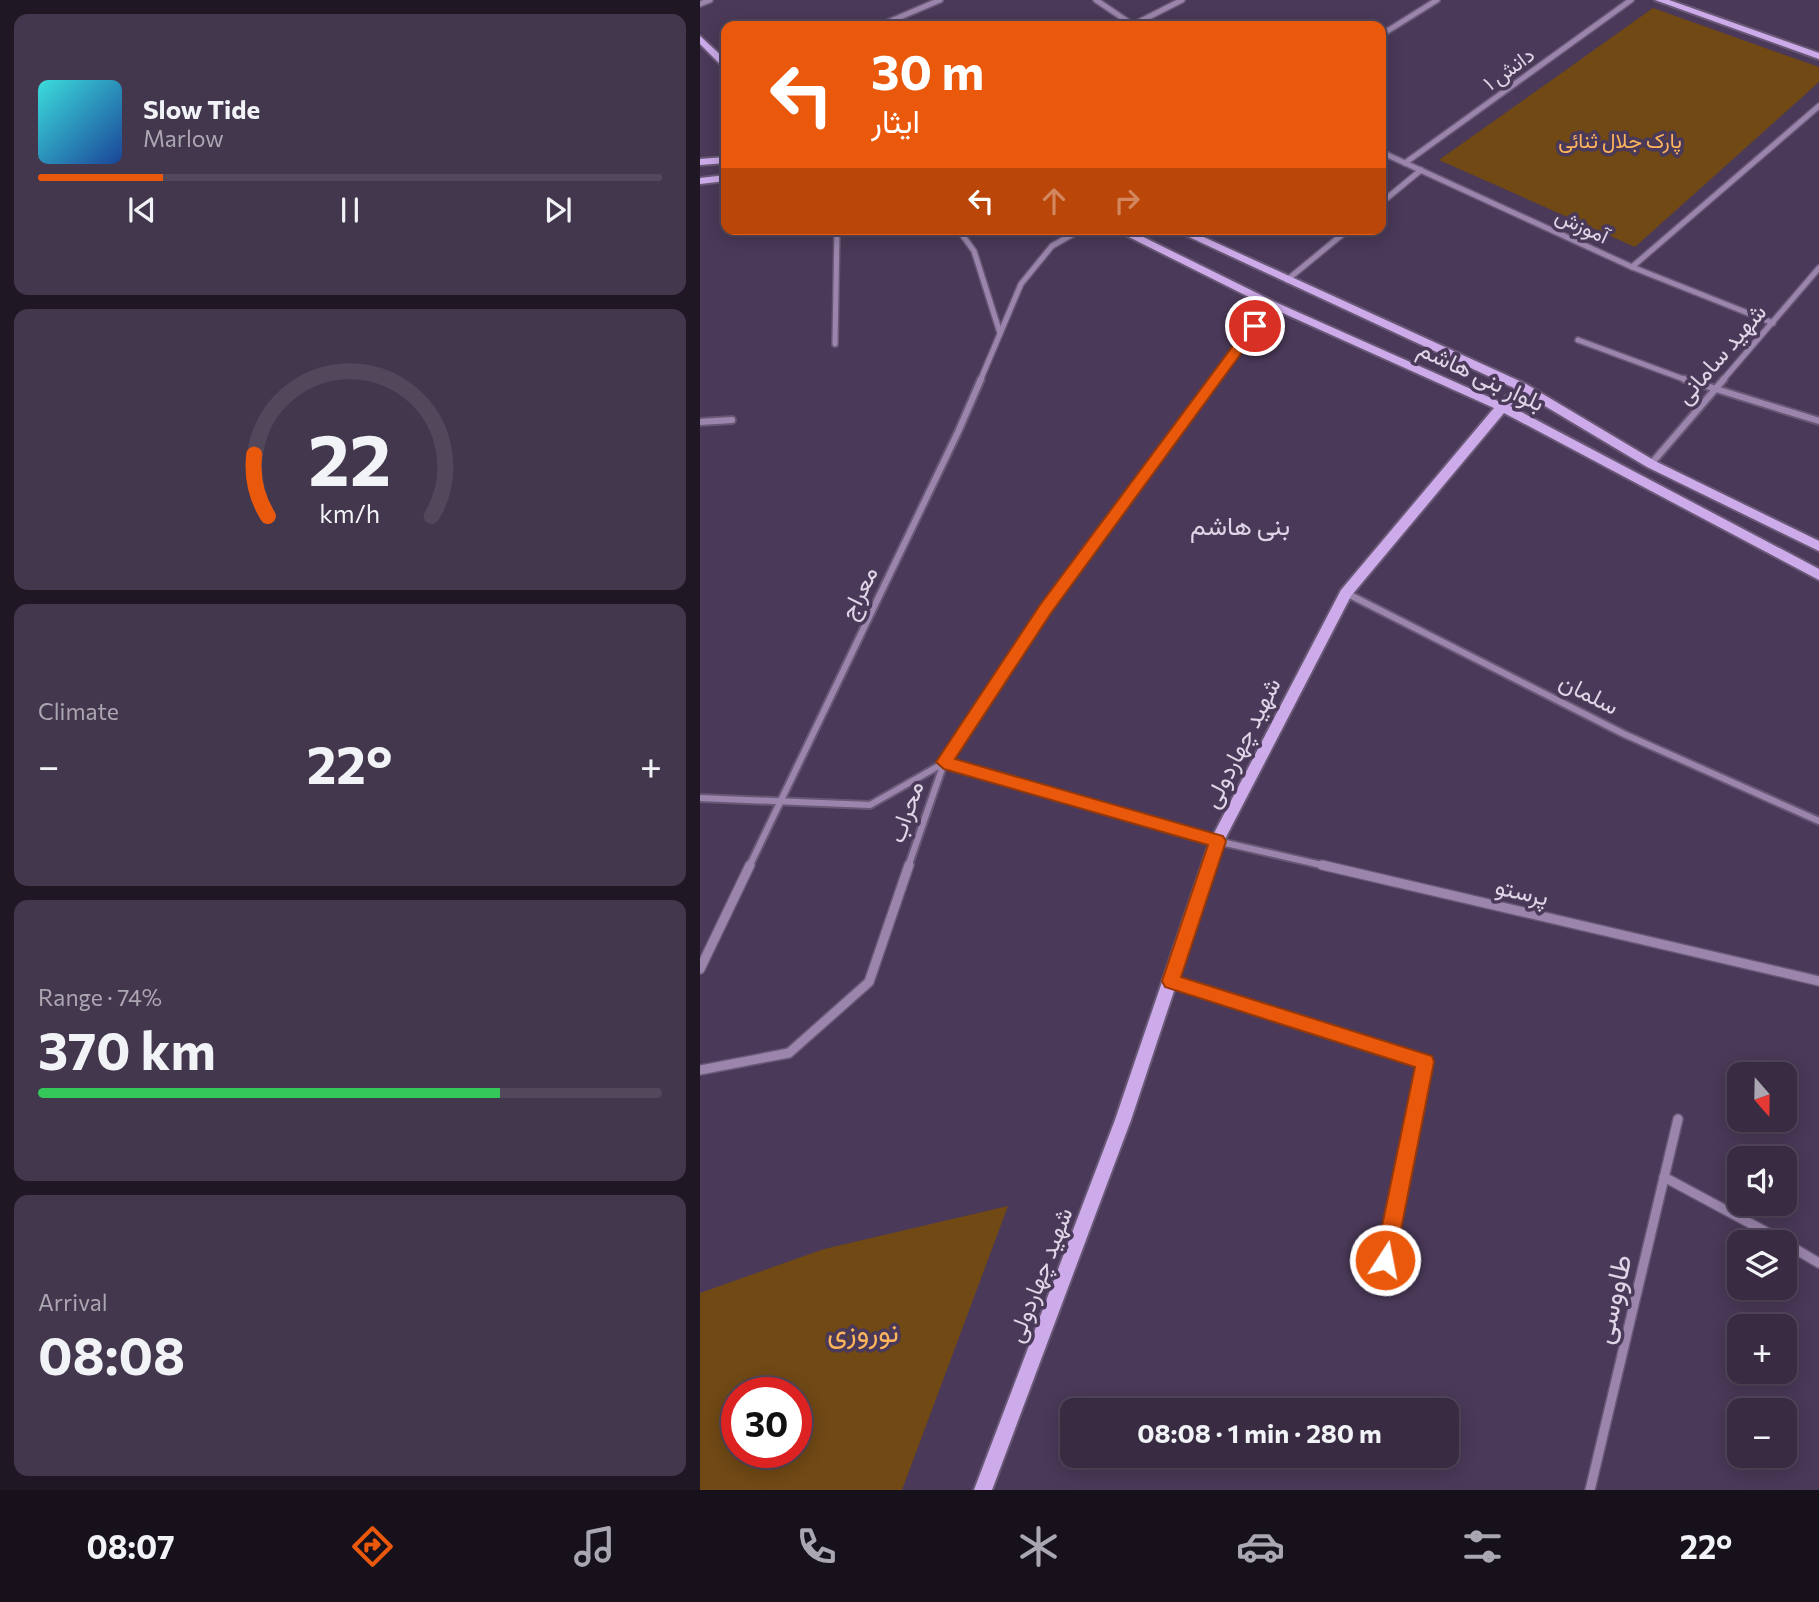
<!DOCTYPE html>
<html lang="en">
<head>
<meta charset="utf-8">
<style>
	:root { --surface:#382b42; --page:#43374d; --text:#f1f3f6; --muted:#aba7b2; --line:#52475b; --accent:#ea580c }
	body { margin:0; font-family:Commissioner,Vazirmatn,sans-serif; background:var(--page); color:var(--text); height:100vh; display:flex; flex-direction:column; font-size:26px; white-space:nowrap }
	* { box-sizing:border-box; margin:0 }
	p { font-size:23px; color:var(--muted) }
	.icon { flex:none; width:38px; height:38px; fill:none; stroke:currentColor; stroke-width:2; stroke-linecap:round; stroke-linejoin:round }
	.map { position:relative; flex:1; overflow:hidden }
	.sheet { display:flex; flex-direction:column; gap:14px; padding:14px; background:#1f1824; width:700px }
	.sheet>* { flex:none }
	.guide { position:absolute; left:21px; top:21px; width:665px; height:214px; border-radius:14px; box-shadow:0 4px 18px #0003,0 0 0 2px var(--line); background:#ea580c; color:#fff; overflow:hidden }
	.needle { width:46px; rotate:160deg }
	.fabs { position:absolute; left:1027px; top:1062px; display:grid; gap:14px }
	.fabs a { display:grid; place-items:center; width:70px; height:70px; border-radius:14px; background:var(--surface); box-shadow:0 4px 18px #0003,0 0 0 2px var(--line); font-size:35px }
	.speed { position:absolute; left:21px; top:1377px; display:flex; gap:14px; font-size:35px; font-weight:700; text-align:center }
	.speed>* { display:grid; place-content:center; width:91px; height:91px; border-radius:50%; background:var(--surface); box-shadow:0 4px 18px #0003,0 0 0 2px var(--line); line-height:1 }
	.speed .limit { border:10px solid #d22; background:#fff; color:#111 }
	.pin { position:absolute; display:grid; place-items:center; width:60px; height:60px; color:#fff; margin:-30px; border:4px solid #fff; border-radius:50%; box-shadow:0 2px 7px #0007 }
	.me { position:absolute; width:77px; margin:-38px; rotate:11deg; stroke-linejoin:round; filter:drop-shadow(0 0 5px #0008) }
	.turn { display:flex; align-items:center; gap:24px; height:147px; padding:0 35px; font-size:32px }
	.turn .icon { width:91px; height:91px; stroke-width:2.5 }
	.turn b { display:block; font-size:49px; line-height:60px }
	.lanes { display:flex; align-items:center; height:66px; padding:0 35px; background:#0003; justify-content:center; gap:35px; direction:ltr }
	.lanes .off { opacity:.35 }
	.big { font-size:52px; font-weight:700; line-height:1.1 }
	.sheet .card { flex:1; display:flex; flex-direction:column; justify-content:center; gap:10px; min-width:0; padding:0 24px; border-radius:14px; background:var(--page) }
	.sheet .dial { align-items:center; gap:0 }
	.dial svg { height:182px; overflow:visible; fill:none; stroke:var(--line); stroke-width:7; stroke-linecap:round; text-anchor:middle }
	.dial text { fill:var(--text); stroke:none }
	.song { display:flex; align-items:center; gap:21px }
	.cover { width:84px; height:84px; border-radius:10px; background:linear-gradient(135deg,hsl(180 70% 55%),hsl(220 70% 35%)) }
	.played { height:7px; border-radius:4px; background:linear-gradient(90deg,var(--accent) 20%,var(--line) 20%) }
	.keys { display:flex; justify-content:space-around; direction:ltr }
	.heat { display:flex; justify-content:space-between; align-items:center; font-size:38px; direction:ltr }
	.charge { height:10px; border-radius:5px; background:linear-gradient(90deg,#34c759 74%,var(--line) 0) }
	.trip { position:absolute; left:360px; top:1398px; width:399px; height:70px; border-radius:14px; background:var(--surface); box-shadow:0 4px 18px #0003,0 0 0 2px var(--line); font-weight:700; line-height:70px; text-align:center }
	.menu { display:flex; height:112px; justify-content:space-around; align-items:center; background:#16111a; color:var(--muted) }
	.menu .icon { width:49px; height:49px }
	.menu .on { color:var(--accent) }
	.menu b { font-size:32px; color:var(--text) }
	main { display:flex; flex:1; min-height:0 }
	.map>svg:first-child { display:block }
	.green { fill:#704915; fill-rule:evenodd }
	.lines { fill:none; stroke-linecap:round; stroke-linejoin:round }
	.street-far2-casing { stroke:#685875; stroke-width:8 }
	.street-far1-casing { stroke:#685875; stroke-width:10 }
	.street-casing { stroke:#685875; stroke-width:12 }
	.secondary-casing { stroke:#685875; stroke-width:4 }
	.street-far2 { stroke:#9b85ac; stroke-width:5 }
	.street-far1 { stroke:#9b85ac; stroke-width:6 }
	.street { stroke:#9b85ac; stroke-width:9 }
	.secondary { fill:#cdaae9; fill-rule:evenodd }
	.route { fill:#ea580c; stroke:#983908; stroke-width:2 }
	.labels { text-anchor:middle; stroke-width:7; stroke-linejoin:round; paint-order:stroke }
	.far-street-label { font-size:21px; fill:#dfd5e7; stroke:#4a3958 }
	.far-park-label { font-size:21px; fill:#feb55b; stroke:#4a3958 }
	.street-label { font-size:24px; fill:#dfd5e7; stroke:#4a3958 }
	.neighbourhood-label { font-size:26px; fill:#dfd5e7; stroke:#4a3958 }
	.near-street-label { font-size:28px; fill:#dfd5e7; stroke:#4a3958 }
	.near-park-label { font-size:28px; fill:#feb55b; stroke:#4a3958 }
</style>
</head>
<body>
<main>
<section class="sheet">
<div class="card">
<div class="song"><i class="cover"></i><div><b>Slow Tide</b><p>Marlow</p></div></div>
<div class="played"></div>
<div class="keys"><svg class="icon" aria-label="previous" viewBox="0 0 24 24"><path d="M18 5L8 12l10 7zM5 5v14"/></svg><svg class="icon" aria-label="pause" viewBox="0 0 24 24"><path d="M8 5v14M16 5v14"/></svg><svg class="icon" aria-label="next" viewBox="0 0 24 24"><path d="M6 5l10 7-10 7zM19 5v14"/></svg></div>
</div>
<div class="card dial"><svg viewBox="0 0 100 80">
<path d="M14 69A42 42 0 1 1 86 69"/>
<path d="M14 69A42 42 0 0 1 8 42" stroke="#ea580c"/>
<text x="50" y="56" font-size="32" font-weight="700">22</text>
<text x="50" y="72" font-size="11">km/h</text>
</svg></div>
<div class="card"><p>Climate</p>
<div class="heat"><a>−</a><b class="big">22°</b><a>+</a></div>
</div>
<div class="card"><p>Range · 74%</p><b class="big">370 km</b><div class="charge"></div></div>
<div class="card"><p>Arrival</p><b class="big">08:08</b></div>
</section>
<div class="map">
<svg width="1119" height="1490" viewBox="0 0 1119 1490">
	<rect width="100%" height="100%" fill="#4a3958"/>
	<g class="green">
		<polygon points="953,8 1119,67 1119,82 935,247 739,160"/>
		<path d="M308,1206L202,1490H0V1293L124,1249ZM37,1393H96V1452H37Z"/>
	</g>
	<g class="lines">
		<g class="street-far2-casing">
			<g id="street-far2">
				<polyline points="396,0 433,25"/>
				<polyline points="0,4 10,0"/>
				<polyline points="179,26 240,0"/>
				<polyline points="431,26 482,0"/>
				<polyline points="681,35 737,0"/>
				<polyline points="681,152 932,267 1073,323"/>
				<polyline points="705,163 931,0"/>
				<polyline points="681,203 721,170"/>
				<polyline points="258,229 274,251 300,333"/>
				<polyline points="932,267 1119,106"/>
				<polyline points="587,280 649,229"/>
				<polyline points="878,340 989,381"/>
				<polyline points="135,344 137,229"/>
				<polyline points="280,381 321,284 352,246 382,229"/>
				<polyline points="515,381 571,304"/>
				<polyline points="1022,381 1119,268"/>
			</g>
		</g>
		<g class="street-far1-casing">
			<g id="street-far1">
				<polyline points="984,379 1119,421"/>
				<polyline points="0,422 32,420"/>
				<polyline points="951,464 1024,379"/>
				<polyline points="646,593 924,734 1119,821"/>
				<polyline points="0,798 170,805 244,763 517,841 630,867"/>
				<polyline points="49,867 258,432 281,379"/>
				<polyline points="208,867 244,763 346,609 516,379"/>
			</g>
		</g>
		<g class="street-casing">
			<g id="street">
				<polyline points="622,865 1119,981"/>
				<polyline points="0,969 50,865"/>
				<polyline points="471,981 725,1062 680,1285"/>
				<polyline points="0,1070 89,1053 169,982 209,865"/>
				<polyline points="964,1177 1085,1242"/>
				<polyline points="1085,1243 1119,1263"/>
				<polyline points="890,1490 978,1119"/>
			</g>
		</g>
		<g class="secondary-casing">
			<g id="secondary">
				<polygon points="955,0 969,0 1119,53 1119,59"/>
				<polygon points="0,36 26,60 26,68 23,67 0,44"/>
				<polygon points="26,157 26,163 0,165 0,159"/>
				<polygon points="26,175 26,181 0,184 0,178"/>
				<polygon points="413,229 427,229 575,302 800,402 814,388 472,229 486,229 826,384 955,461 1119,541 1119,551 947,467 823,393 810,406 1119,569 1119,580 804,413 651,596 524,841 431,1120 292,1490 274,1490 415,1120 510,841 641,590 794,408 567,306"/>
			</g>
		</g>
		<use href="#street-far2" class="street-far2"/>
		<use href="#street-far1" class="street-far1"/>
		<use href="#street" class="street"/>
		<use href="#secondary" class="secondary"/>
	</g>
	<polygon class="route" points="555,322 559,323 559,329 351,613 255,759 523,836 526,841 481,977 732,1056 734,1062 695,1260 692,1267 685,1270 678,1267 675,1260 715,1067 465,987 462,981 508,845 244,769 236,762 340,605 550,323"/>
	<g class="labels">
		<g class="far-street-label">
			<text transform="translate(809 69) rotate(-36)" y="7">دانش ۱</text>
			<text transform="translate(882 226) rotate(25)" y="7">آموزش</text>
		</g>
		<g class="far-park-label">
			<text x="920" y="148">پارک جلال ثنائی</text>
		</g>
		<g class="street-label">
			<text transform="translate(1021 354) rotate(-49)" y="8">شهید سامانی</text>
			<text transform="translate(781 376) rotate(25)" y="8">بلوار بنی هاشم</text>
			<text transform="translate(159 593) rotate(-64)" y="8">معراج</text>
			<text transform="translate(889 694) rotate(27)" y="8">سلمان</text>
			<text transform="translate(542 743) rotate(-63)" y="8">شهید چهاردولی</text>
			<text transform="translate(206 812) rotate(-71)" y="8">محراب</text>
			<text transform="translate(822 892) rotate(13)" y="8">پرستو</text>
			<text transform="translate(340 1275) rotate(-69)" y="8">شهید چهاردولی</text>
		</g>
		<g class="neighbourhood-label">
			<text x="540" y="535">بنی هاشم</text>
		</g>
		<g class="near-street-label">
			<text transform="translate(912 1299) rotate(-77)" y="10">طاووسی</text>
		</g>
		<g class="near-park-label">
			<text x="163" y="1342">نوروزی</text>
		</g>
	</g>
</svg>
<div class="fabs">
<a><svg class="needle" viewBox="-14 -14 28 28"><path d="M0-13l5 13h-10z" fill="#e53935"/><path d="M0 13l5-13h-10z" fill="#aba7b2"/></svg></a>
<a><svg class="icon" aria-label="sound" viewBox="0 0 24 24"><path d="M4 9h4l5-4v14l-5-4H4zM17 9q2 3 0 6"/></svg></a>
<a><svg class="icon" aria-label="layers" viewBox="0 0 24 24"><path d="M12 4l9 5-9 5-9-5zM3 14l9 5 9-5"/></svg></a>
<a>+</a>
<a>−</a>
</div>
<div class="speed"><div class="limit">30</div></div>
<div class="pin" style="left:555px;top:326px;background:#d93025"><svg class="icon" aria-label="arrive" viewBox="0 0 24 24"><path d="M6 21V4h12l-3 4 3 4H6"/></svg></div>
<svg class="me" style="left:685px;top:1260px" viewBox="-20 -20 40 40"><circle r="17" fill="#ea580c" stroke="#fff" stroke-width="3"/><path d="M0-11L8 9 0 5-8 9z" fill="#fff"/></svg>
<div class="trip">08:08 · 1 min · 280 m</div>
<div class="guide">
<div class="turn"><svg class="icon" aria-label="left" viewBox="0 0 24 24"><path d="M17 20v-9H6M10 6l-5 5 5 5"/></svg><div><b>30 m</b>ایثار</div></div>
<div class="lanes"><svg class="icon" aria-label="left" viewBox="0 0 24 24"><path d="M17 20v-9H6M10 6l-5 5 5 5"/></svg><svg class="icon off" aria-label="ahead" viewBox="0 0 24 24"><path d="M12 20V5M6 11l6-6 6 6"/></svg><svg class="icon off" aria-label="right" viewBox="0 0 24 24"><path d="M7 20v-9h11M14 6l5 5-5 5"/></svg></div>
</div>
</div>
</main>
<nav class="menu">
<b>08:07</b>
<svg class="icon on" aria-label="directions" viewBox="0 0 24 24"><path d="M12 3l9 9-9 9-9-9zM9 14v-3h6M13 9l2 2-2 2"/></svg>
<svg class="icon" aria-label="music" viewBox="0 0 24 24"><path d="M9 18V5l10-2v13"/><circle cx="6" cy="18" r="3"/><circle cx="16" cy="16" r="3"/></svg>
<svg class="icon" aria-label="phone" viewBox="0 0 24 24"><path d="M5 4h4l2 5-3 2q2 4 5 5l2-3 5 2v4C11 20 4 13 5 4z"/></svg>
<svg class="icon" aria-label="climate" viewBox="0 0 24 24"><path d="M12 3v18M4 7l16 10M4 17L20 7"/></svg>
<svg class="icon" aria-label="car" viewBox="0 0 24 24"><path d="M5 17H2v-5l4-1 3-4h7l3 4 3 1v5h-3M9 17h6M6 11h13"/><circle cx="7" cy="17" r="2"/><circle cx="17" cy="17" r="2"/></svg>
<svg class="icon" aria-label="filters" viewBox="0 0 24 24"><path d="M4 7h16M4 17h16"/><circle cx="9" cy="7" r="2"/><circle cx="15" cy="17" r="2"/></svg>
<b>22°</b>
</nav>
</body>
</html>
